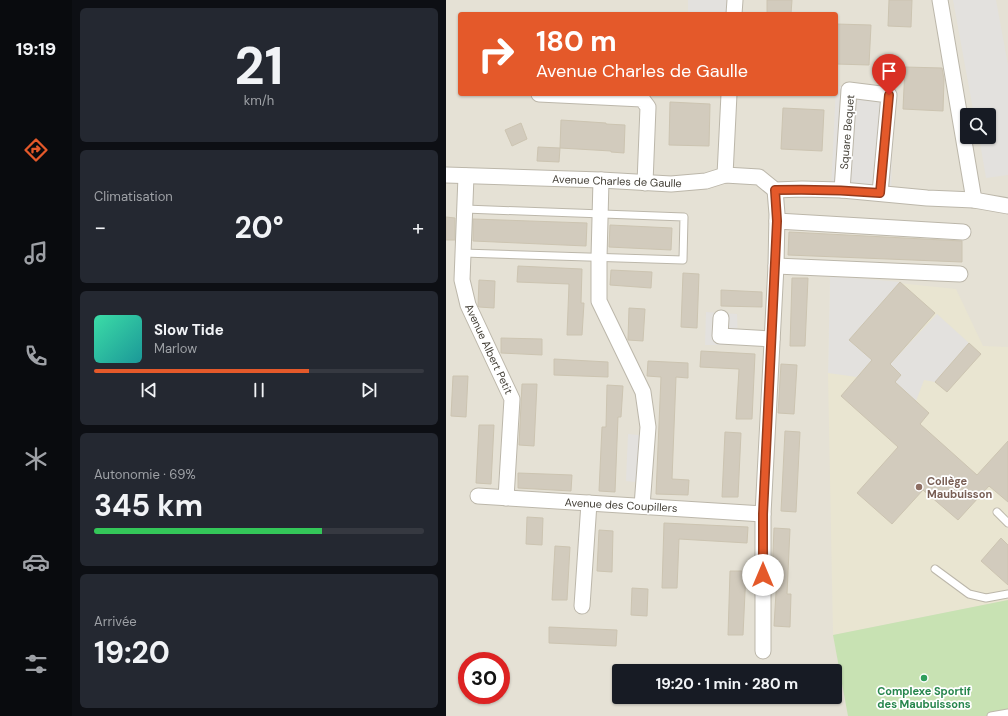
<!DOCTYPE html>
<html lang="fr">
<head>
<meta charset="utf-8">
<style>
	:root { --surface:#171b24; --page:#242831; --text:#f1f3f6; --muted:#9ea1a6; --line:#363941; --accent:#e4592a }
	body { margin:0; font-family:"DM Sans",sans-serif; background:var(--page); color:var(--text); height:100vh; display:flex; flex-direction:column; font-size:15px; white-space:nowrap }
	* { box-sizing:border-box; margin:0 }
	p { font-size:13px; color:var(--muted) }
	.icon { flex:none; width:22px; height:22px; fill:none; stroke:currentColor; stroke-width:2; stroke-linecap:round; stroke-linejoin:round }
	.map { position:relative; flex:1; overflow:hidden }
	.details { display:flex; flex-direction:column; gap:8px; padding:8px; background:#0d0f14; width:374px }
	.details>* { flex:none }
	.top-card { position:absolute; left:12px; top:12px; width:380px; height:84px; border-radius:4px; box-shadow:0 1px 3px #0004; background:#e4592a; color:#fff; overflow:hidden }
	.tools { position:absolute; left:514px; top:108px; display:grid; gap:8px }
	.tools a { display:grid; place-items:center; width:36px; height:36px; border-radius:4px; background:var(--surface); box-shadow:0 1px 3px #0004; font-size:20px }
	.speed { position:absolute; left:12px; top:652px; display:flex; gap:8px; font-size:20px; font-weight:700; text-align:center }
	.speed>* { display:grid; place-content:center; width:52px; height:52px; border-radius:50%; background:var(--surface); box-shadow:0 1px 3px #0004; line-height:1 }
	.speed .limit { border:6px solid #d22; background:#fff; color:#111 }
	.pin { position:absolute; display:grid; place-items:center; width:34px; height:34px; color:#fff; margin:-41px -17px; border-radius:50% 50% 50% 0; rotate:-45deg; box-shadow:0 0 4px #0007 }
	.pin .icon { rotate:45deg }
	.me { position:absolute; width:44px; margin:-22px; rotate:0deg; stroke-linejoin:round; filter:drop-shadow(0 0 3px #0008) }
	.turn { display:flex; align-items:center; gap:14px; height:84px; padding:0 12px; font-size:18px }
	.turn .icon { width:52px; height:52px; stroke-width:2.5 }
	.turn b { display:block; font-size:28px; line-height:34px }
	.big { font-size:30px; font-weight:700; line-height:1.1 }
	.details .card { flex:1; display:flex; flex-direction:column; justify-content:center; gap:6px; min-width:0; padding:0 14px; border-radius:6px; background:var(--page) }
	.details .dial { align-items:center; gap:0 }
	.dial b { font-size:52px; line-height:1 }
	.song { display:flex; align-items:center; gap:12px }
	.cover { width:48px; height:48px; border-radius:6px; background:linear-gradient(135deg,hsl(160 70% 55%),hsl(180 70% 35%)) }
	.played { height:4px; border-radius:2px; background:linear-gradient(90deg,var(--accent) 65%,var(--line) 65%) }
	.keys { display:flex; justify-content:space-around; direction:ltr }
	.heat { display:flex; justify-content:space-between; align-items:center; font-size:22px; direction:ltr }
	.charge { height:6px; border-radius:3px; background:linear-gradient(90deg,#34c759 69%,var(--line) 0) }
	.trip { position:absolute; left:166px; top:664px; width:230px; height:40px; border-radius:4px; background:var(--surface); box-shadow:0 1px 3px #0004; font-weight:700; line-height:40px; text-align:center }
	main { display:flex; flex:1; min-height:0 }
	.tab-bar { display:flex; flex-direction:column; width:72px; justify-content:space-around; align-items:center; background:#090b0e; color:var(--muted) }
	.tab-bar .icon { width:28px; height:28px }
	.tab-bar .current { color:var(--accent) }
	.tab-bar b { font-size:18px; color:var(--text) }
	.map>svg:first-child { display:block }
	.residential { fill:#e5e1d5; fill-rule:evenodd }
	.education { fill:#e9e5d1 }
	.green { fill:#c8e2b3 }
	.parking { fill:#e3e1de }
	.building { fill:#d2cbbd; stroke:#ccc4b1 }
	.lines { fill:none; stroke-linecap:round; stroke-linejoin:round }
	.service-casing { stroke:#bcb7aa; stroke-width:9 }
	.minor-casing { stroke:#bcb7aa; stroke-width:17 }
	.service { stroke:#fff; stroke-width:7 }
	.minor { stroke:#fff; stroke-width:15 }
	.route-casing { stroke:#943a1b; stroke-width:10 }
	.route { stroke:#e4592a; stroke-width:7 }
	.education-dot { fill:#8d6e63; stroke:#fff; stroke-width:1.5 }
	.leisure-dot { fill:#2e9e5b; stroke:#fff; stroke-width:1.5 }
	.labels { text-anchor:middle; stroke-width:3.5; stroke-linejoin:round; paint-order:stroke }
	.street-label { font-size:11px; fill:#433f36; stroke:#fff }
	.education-label { font-size:11px; font-weight:bold; fill:#785e54; stroke:#fff; text-anchor:start }
	.leisure-label { font-size:11px; font-weight:bold; fill:#27864d; stroke:#fff }
</style>
</head>
<body>
<main>
<nav class="tab-bar">
<b>19:19</b>
<svg class="icon current" aria-label="directions" viewBox="0 0 24 24"><path d="M12 3l9 9-9 9-9-9zM9 14v-3h6M13 9l2 2-2 2"/></svg>
<svg class="icon" aria-label="music" viewBox="0 0 24 24"><path d="M9 18V5l10-2v13"/><circle cx="6" cy="18" r="3"/><circle cx="16" cy="16" r="3"/></svg>
<svg class="icon" aria-label="phone" viewBox="0 0 24 24"><path d="M5 4h4l2 5-3 2q2 4 5 5l2-3 5 2v4C11 20 4 13 5 4z"/></svg>
<svg class="icon" aria-label="climate" viewBox="0 0 24 24"><path d="M12 3v18M4 7l16 10M4 17L20 7"/></svg>
<svg class="icon" aria-label="car" viewBox="0 0 24 24"><path d="M5 17H2v-5l4-1 3-4h7l3 4 3 1v5h-3M9 17h6M6 11h13"/><circle cx="7" cy="17" r="2"/><circle cx="17" cy="17" r="2"/></svg>
<svg class="icon" aria-label="filters" viewBox="0 0 24 24"><path d="M4 7h16M4 17h16"/><circle cx="9" cy="7" r="2"/><circle cx="15" cy="17" r="2"/></svg>
</nav>
<section class="details">
<div class="card dial"><b>21</b><p>km/h</p></div>
<div class="card"><p>Climatisation</p>
<div class="heat"><a>−</a><b class="big">20°</b><a>+</a></div>
</div>
<div class="card">
<div class="song"><i class="cover"></i><div><b>Slow Tide</b><p>Marlow</p></div></div>
<div class="played"></div>
<div class="keys"><svg class="icon" aria-label="previous" viewBox="0 0 24 24"><path d="M18 5L8 12l10 7zM5 5v14"/></svg><svg class="icon" aria-label="pause" viewBox="0 0 24 24"><path d="M8 5v14M16 5v14"/></svg><svg class="icon" aria-label="next" viewBox="0 0 24 24"><path d="M6 5l10 7-10 7zM19 5v14"/></svg></div>
</div>
<div class="card"><p>Autonomie · 69%</p><b class="big">345 km</b><div class="charge"></div></div>
<div class="card"><p>Arrivée</p><b class="big">19:20</b></div>
</section>
<div class="map">
<svg width="562" height="716" viewBox="0 0 562 716">
	<rect width="100%" height="100%" fill="#f1efe6"/>
	<path class="residential" d="M0,0H562V716H0ZM14,14H390V94H14ZM521,115H543V137H521ZM21,661H55V695H21ZM173,671H389V697H173Z"/>
	<polygon class="education" points="384,276 510,289 537,346 562,347 562,600 387,635 382,373"/>
	<polygon class="green" points="562,600 562,716 402,716 387,635"/>
	<g class="parking">
		<rect x="242" y="0" width="47" height="14"/>
		<polygon points="507,0 550,0 562,65 562,175 540,178 533,137 543,137 543,115 528,115"/>
		<polygon points="390,86 448,87 445,194 385,190"/>
		<polygon points="384,276 454,282 403,340 426,360 411,377 382,373"/>
		<polygon points="260,312 291,314 292,345 259,345"/>
		<polygon points="491,314 523,343 489,382 478,380 470,401 449,382 444,364"/>
		<polygon points="182,434 202,436 198,483 180,481"/>
	</g>
	<g class="building">
		<polygon points="321,0 346,0 345,14 321,14"/>
		<polygon points="443,0 466,0 465,27 442,26"/>
		<polygon points="390,24 425,25 423,65 390,64"/>
		<polygon points="459,67 496,68 498,79 497,111 457,109"/>
		<polygon points="224,102 264,104 263,146 223,145"/>
		<polygon points="337,108 378,110 376,151 335,149"/>
		<polygon points="115,120 160,123 160,124 179,125 178,153 165,152 165,151 114,148"/>
		<polygon points="75,123 81,139 66,146 59,130"/>
		<polygon points="92,147 114,148 113,162 91,161"/>
		<polygon points="0,217 9,218 9,240 0,240"/>
		<polygon points="27,219 141,223 140,246 27,241"/>
		<polygon points="164,225 226,228 225,250 163,247"/>
		<polygon points="343,232 516,241 516,262 342,255"/>
		<polygon points="72,266 136,269 135,303 138,303 136,335 121,335 123,284 71,282"/>
		<polygon points="165,270 206,272 205,288 164,285"/>
		<polygon points="237,273 253,274 251,328 235,327"/>
		<polygon points="346,278 362,278 359,346 344,346"/>
		<polygon points="33,280 49,281 48,308 33,307 32,306"/>
		<polygon points="454,282 489,313 444,364 455,375 449,382 483,413 474,424 531,475 562,441 562,502 543,486 512,520 477,490 446,524 411,493 452,447 395,396 426,360 403,340"/>
		<polygon points="275,290 316,292 316,307 275,306"/>
		<polygon points="183,308 199,309 197,341 182,340 182,339"/>
		<polygon points="55,338 96,339 96,355 55,353"/>
		<polygon points="523,343 535,354 501,392 489,382"/>
		<polygon points="255,351 309,354 306,419 290,419 293,369 254,367"/>
		<polygon points="108,359 162,362 162,377 108,375"/>
		<polygon points="202,361 242,363 242,378 230,377 226,479 243,480 242,495 210,494 215,377 201,376"/>
		<polygon points="335,364 351,365 348,414 332,413"/>
		<polygon points="7,376 22,376 20,417 5,416"/>
		<polygon points="76,384 91,384 88,446 73,445"/>
		<polygon points="161,385 177,386 175,417 172,417 169,492 153,491 156,427 160,427"/>
		<polygon points="33,425 48,425 45,484 30,483"/>
		<polygon points="339,431 354,432 350,512 335,511"/>
		<polygon points="279,432 295,433 292,497 276,497"/>
		<polygon points="72,473 126,475 125,491 72,488"/>
		<polygon points="81,517 97,518 96,545 80,544"/>
		<polygon points="218,523 302,527 301,543 233,539 231,588 216,588"/>
		<polygon points="328,528 344,529 341,594 345,594 344,627 328,626 331,576 326,576"/>
		<polygon points="153,530 167,531 166,572 151,571"/>
		<polygon points="555,538 562,545 562,585 535,561"/>
		<polygon points="109,546 124,547 121,600 106,600"/>
		<polygon points="284,571 300,571 297,635 282,635"/>
		<polygon points="186,588 202,589 201,616 185,615"/>
		<polygon points="103,627 171,630 170,646 103,643"/>
	</g>
	<g class="lines">
		<g class="service-casing">
			<g id="service">
				<polyline points="17,253 237,260 238,217 19,209"/>
				<polyline points="551,512 562,523"/>
				<polyline points="489,569 523,594 540,598 562,594"/>
				<polyline points="545,716 562,713"/>
			</g>
		</g>
		<g class="minor-casing">
			<g id="minor">
				<polyline points="494,0 528,200"/>
				<polyline points="288,14 289,0"/>
				<polyline points="93,94 196,99 202,107 199,183"/>
				<polyline points="0,175 155,180 225,184 260,181 279,175 313,177 329,190 356,189 396,190 481,198 528,200 562,206"/>
				<polyline points="279,175 283,94"/>
				<polyline points="20,176 16,280 22,305 66,399 60,498"/>
				<polyline points="155,180 153,258 153,301 197,392 202,427 196,506"/>
				<polyline points="396,190 403,90 443,95 434,193"/>
				<polyline points="331,221 517,232"/>
				<polyline points="330,266 514,274"/>
				<polyline points="275,318 274,336 326,339"/>
				<polyline points="32,496 317,514"/>
				<polyline points="136,606 143,503"/>
				<polyline points="317,651 317,514 330,266 331,214 329,190"/>
			</g>
		</g>
		<use href="#service" class="service"/>
		<use href="#minor" class="minor"/>
	</g>
	<g class="lines">
		<g class="route-casing">
			<path id="route" d="M317,575V514L331,221L329,190C364,189 399,190 434,193L443,95"/>
		</g>
		<use href="#route" class="route"/>
	</g>
	<circle class="education-dot" cx="473" cy="487" r="4"/>
	<circle class="leisure-dot" cx="478" cy="678" r="4"/>
	<g class="labels">
		<g class="street-label">
			<text transform="translate(401 132) rotate(-85)" y="4">Square Bequet</text>
			<text transform="translate(171 181) rotate(2)" y="4">Avenue Charles de Gaulle</text>
			<text transform="translate(43 349) rotate(65)" y="4">Avenue Albert Petit</text>
			<text transform="translate(175 505) rotate(3)" y="4">Avenue des Coupillers</text>
		</g>
		<g class="education-label">
			<text x="481" y="485">Collège<tspan x="481" dy="13">Maubuisson</tspan></text>
		</g>
		<g class="leisure-label">
			<text x="478" y="695">Complexe Sportif<tspan x="478" dy="13">des Maubuissons</tspan></text>
		</g>
	</g>
</svg>
<div class="tools">
<a><svg class="icon" aria-label="search" viewBox="0 0 24 24"><circle cx="10" cy="10" r="6"/><path d="M15 15l6 6"/></svg></a>
</div>
<div class="speed"><div class="limit">30</div></div>
<div class="pin" style="left:443px;top:95px;background:#d93025"><svg class="icon" aria-label="arrive" viewBox="0 0 24 24"><path d="M6 21V4h12l-3 4 3 4H6"/></svg></div>
<svg class="me" style="left:317px;top:575px" viewBox="-20 -20 40 40"><circle r="19" fill="#fff"/><path d="M0-13L10 11 0 6-10 11z" fill="#e4592a"/></svg>
<div class="trip">19:20 · 1 min · 280 m</div>
<div class="top-card">
<div class="turn"><svg class="icon" aria-label="right" viewBox="0 0 24 24"><path d="M7 20v-9h11M14 6l5 5-5 5"/></svg><div><b>180 m</b>Avenue Charles de Gaulle</div></div>
</div>
</div>
</main>
</body>
</html>
